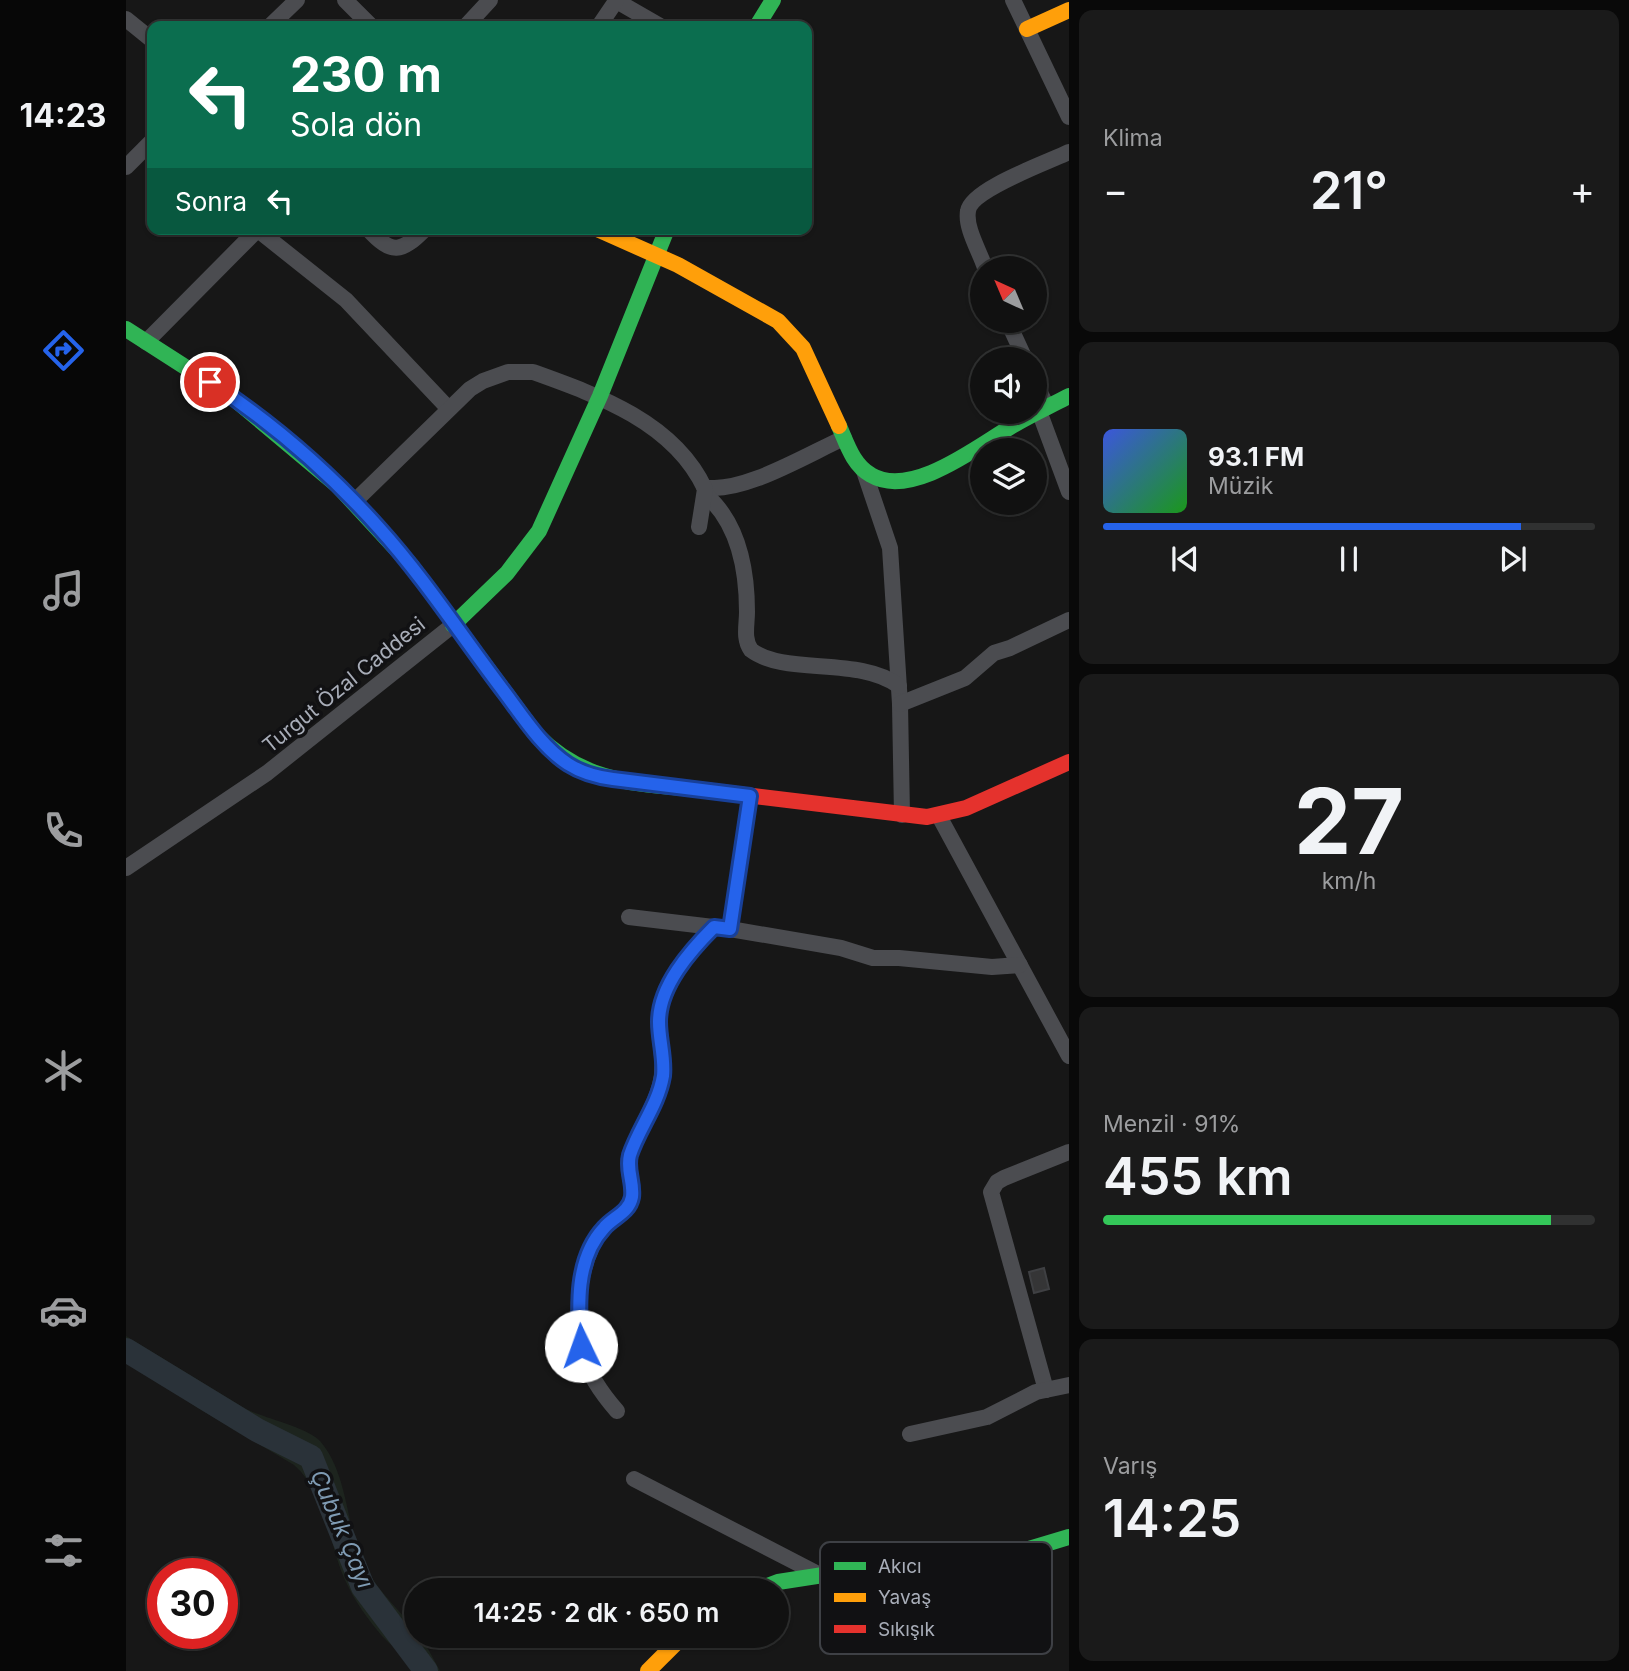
<!DOCTYPE html>
<html lang="tr">
<head>
<meta charset="utf-8">
<style>
	:root { --surface:#111; --page:#1a1a1a; --text:#f1f3f6; --muted:#9c9d9f; --line:#303131; --accent:#2563eb }
	body { margin:0; font-family:Inter,sans-serif; background:var(--page); color:var(--text); height:100vh; display:flex; flex-direction:column; font-size:26px; white-space:nowrap }
	* { box-sizing:border-box; margin:0 }
	p { font-size:23px; color:var(--muted) }
	.icon { flex:none; width:38px; height:38px; fill:none; stroke:currentColor; stroke-width:2; stroke-linecap:round; stroke-linejoin:round }
	.map { position:relative; flex:1; overflow:hidden }
	.side { display:flex; flex-direction:column; gap:10px; padding:10px; background:#090909; width:560px }
	.side>* { flex:none }
	.guide { position:absolute; left:21px; top:21px; width:665px; height:214px; border-radius:14px; box-shadow:0 2px 5px #0004,0 0 0 2px var(--line); background:#0b6e4f; color:#fff; overflow:hidden }
	.needle { width:46px; rotate:316deg }
	.controls { position:absolute; left:844px; top:256px; display:grid; gap:14px }
	.controls a { display:grid; place-items:center; width:77px; height:77px; border-radius:50%; background:var(--surface); box-shadow:0 2px 5px #0004,0 0 0 2px var(--line); font-size:35px }
	.speed { position:absolute; left:21px; top:1558px; display:flex; gap:14px; font-size:35px; font-weight:700; text-align:center }
	.speed>* { display:grid; place-content:center; width:91px; height:91px; border-radius:50%; background:var(--surface); box-shadow:0 2px 5px #0004,0 0 0 2px var(--line); line-height:1 }
	.speed .limit { border:10px solid #d22; background:#fff; color:#111 }
	.pin { position:absolute; display:grid; place-items:center; width:60px; height:60px; color:#fff; margin:-30px; border:4px solid #fff; border-radius:50%; box-shadow:0 2px 7px #0007 }
	.me { position:absolute; width:77px; margin:-38px; rotate:357deg; stroke-linejoin:round; filter:drop-shadow(0 0 5px #0008) }
	.turn { display:flex; align-items:center; gap:24px; height:147px; padding:0 28px; font-size:32px }
	.turn .icon { width:91px; height:91px; stroke-width:2.5 }
	.turn b { display:block; font-size:49px; line-height:60px }
	.then { display:flex; align-items:center; height:66px; padding:0 28px; background:#0003; gap:14px; font-size:26px }
	.big { font-size:52px; font-weight:600; line-height:1.1 }
	.side .widget { flex:1; display:flex; flex-direction:column; justify-content:center; gap:10px; min-width:0; padding:0 24px; border-radius:14px; background:var(--page) }
	.side .dial { align-items:center; gap:0 }
	.dial b { font-size:91px; line-height:1 }
	.song { display:flex; align-items:center; gap:21px }
	.cover { width:84px; height:84px; border-radius:10px; background:linear-gradient(135deg,hsl(230 70% 55%),hsl(120 70% 35%)) }
	.played { height:7px; border-radius:4px; background:linear-gradient(90deg,var(--accent) 85%,var(--line) 85%) }
	.keys { display:flex; justify-content:space-around; direction:ltr }
	.heat { display:flex; justify-content:space-between; align-items:center; font-size:38px; direction:ltr }
	.charge { height:10px; border-radius:5px; background:linear-gradient(90deg,#34c759 91%,var(--line) 0) }
	.trip { position:absolute; left:278px; top:1578px; width:385px; height:70px; border-radius:35px; background:var(--surface); box-shadow:0 2px 5px #0004,0 0 0 2px var(--line); font-weight:600; line-height:70px; text-align:center }
	main { display:flex; flex:1; min-height:0 }
	.menu { display:flex; flex-direction:column; width:126px; justify-content:space-around; align-items:center; background:#070707; color:var(--muted) }
	.menu .icon { width:49px; height:49px }
	.menu .active { color:var(--accent) }
	.menu b { font-size:32px; color:var(--text) }
	.map>svg:first-child { display:block }
	.green { fill:#1d241e }
	.lines { fill:none; stroke-linecap:round; stroke-linejoin:round }
	.river { stroke:#2a3239; stroke-width:24 }
	.building { fill:#353536; stroke:#3f4043; stroke-width:2 }
	.street { stroke:#4b4c50; stroke-width:16 }
	.fast { stroke:#30b455; stroke-width:16 }
	.slow { stroke:#ff9f0a; stroke-width:16 }
	.jam { stroke:#e5322d; stroke-width:16 }
	.route-casing { stroke:#184099; stroke-width:18 }
	.route { stroke:#2563eb; stroke-width:12 }
	.labels { text-anchor:middle; stroke-width:7; stroke-linejoin:round; paint-order:stroke }
	.street-label { font-size:21px; fill:#a8adb8; stroke:#111113 }
	.water-label { font-size:23px; font-style:italic; fill:#7f9bb3; stroke:#111113 }
	.key { fill:#111113; stroke:#3e4045; stroke-width:2 }
	.key-label { font-size:19px; fill:#a8adb8 }
</style>
</head>
<body>
<main>
<nav class="menu">
<b>14:23</b>
<svg class="icon active" aria-label="directions" viewBox="0 0 24 24"><path d="M12 3l9 9-9 9-9-9zM9 14v-3h6M13 9l2 2-2 2"/></svg>
<svg class="icon" aria-label="music" viewBox="0 0 24 24"><path d="M9 18V5l10-2v13"/><circle cx="6" cy="18" r="3"/><circle cx="16" cy="16" r="3"/></svg>
<svg class="icon" aria-label="phone" viewBox="0 0 24 24"><path d="M5 4h4l2 5-3 2q2 4 5 5l2-3 5 2v4C11 20 4 13 5 4z"/></svg>
<svg class="icon" aria-label="climate" viewBox="0 0 24 24"><path d="M12 3v18M4 7l16 10M4 17L20 7"/></svg>
<svg class="icon" aria-label="car" viewBox="0 0 24 24"><path d="M5 17H2v-5l4-1 3-4h7l3 4 3 1v5h-3M9 17h6M6 11h13"/><circle cx="7" cy="17" r="2"/><circle cx="17" cy="17" r="2"/></svg>
<svg class="icon" aria-label="filters" viewBox="0 0 24 24"><path d="M4 7h16M4 17h16"/><circle cx="9" cy="7" r="2"/><circle cx="15" cy="17" r="2"/></svg>
</nav>
<div class="map">
<svg width="943" height="1671" viewBox="0 0 943 1671">
	<rect width="100%" height="100%" fill="#171717"/>
	<path class="green" d="M0,1336L120,1409C138,1418 183,1428 194,1441C220,1471 220,1517 233,1553C245,1584 268,1605 290,1630V1636H295L314,1671H289C281,1656 267,1648 256,1636C243,1621 228,1600 220,1582C202,1544 202,1495 168,1465L72,1408L0,1359Z"/>
	<g class="lines">
		<polyline class="river" points="0,1350 131,1430 185,1457 237,1587 300,1671"/>
	</g>
	<polygon class="building" points="918,1268 923,1289 908,1293 903,1272"/>
	<g class="lines">
		<g class="street">
			<polyline points="219,0 245,26"/>
			<polyline points="489,0 534,26"/>
			<polyline points="887,0 943,117"/>
			<polyline points="0,19 26,40"/>
			<polyline points="144,26 171,0"/>
			<polyline points="340,26 364,0"/>
			<polyline points="473,26 490,1"/>
			<polyline points="0,167 26,141"/>
			<path d="M242,229C266,255 275,253 299,229"/>
			<polyline points="132,230 220,300 322,408"/>
			<path d="M859,268C854,252 839,228 842,211C845,189 923,162 943,152"/>
			<polyline points="881,320 899,359"/>
			<polyline points="20,342 132,229"/>
			<polyline points="908,380 921,407"/>
			<polyline points="913,411 943,492"/>
			<polyline points="738,471 764,548 774,704 776,815"/>
			<path d="M578,487C615,495 682,454 718,438"/>
			<path d="M580,495C613,524 621,571 621,612C621,625 617,639 625,650C659,676 734,656 773,686"/>
			<path d="M228,502L344,389L357,381L382,372H407C471,395 548,422 579,489L573,527"/>
			<polyline points="774,704 839,678 868,653 884,648 943,620"/>
			<polyline points="813,816 943,1056"/>
			<polyline points="0,868 141,773 327,625"/>
			<polyline points="503,917 604,929 715,948 747,958 773,958 866,967 894,965"/>
			<polyline points="604,929 624,796"/>
			<polyline points="920,1390 865,1192 871,1182 878,1178 943,1152"/>
			<path d="M491,1411C456,1371 448,1343 454,1289C457,1268 463,1247 476,1230C485,1219 501,1214 505,1200C509,1186 500,1172 503,1158C510,1132 528,1111 534,1085C540,1063 533,1043 533,1022C534,985 564,951 588,927"/>
			<polyline points="784,1434 861,1417 910,1392 943,1385"/>
			<polyline points="508,1479 696,1576"/>
		</g>
		<g class="fast">
			<polyline points="631,26 647,0"/>
			<path d="M0,329L106,397L211,485L285,565L410,734C461,787 517,783 586,791"/>
			<path d="M713,426C721,444 727,465 745,475C785,499 851,447 886,426C904,415 924,406 943,396"/>
			<polyline points="327,625 381,573 413,531 474,396 541,229"/>
			<polyline points="628,1591 652,1582 794,1560 903,1549 943,1537"/>
		</g>
		<g class="slow">
			<polyline points="901,29 943,10"/>
			<polyline points="471,229 552,265 652,321 677,348 713,426"/>
			<polyline points="522,1671 557,1636"/>
		</g>
		<polyline class="jam" points="586,791 801,817 840,808 943,762"/>
	</g>
	<g class="lines">
		<g class="route-casing">
			<path id="route" d="M84,382C145,422 204,473 253,528C299,579 337,638 379,693C397,717 416,747 442,764C456,773 471,777 487,779L624,796L604,929L588,927C564,951 533,986 533,1022C533,1040 539,1058 537,1076C532,1105 513,1128 504,1155C500,1170 508,1182 506,1197C503,1213 487,1217 478,1228C449,1259 452,1308 455,1346"/>
		</g>
		<use href="#route" class="route"/>
	</g>
	<g class="labels">
		<g class="street-label">
			<text transform="translate(218 685) rotate(-39)" y="7">Turgut Özal Caddesi</text>
		</g>
		<g class="water-label">
			<text transform="translate(216 1529) rotate(67)" y="8">Çubuk Çayı</text>
		</g>
	</g>
	<rect x="694" y="1542" width="232" height="112" rx="10" class="key"/>
	<rect x="708" y="1562" width="32" height="8" fill="#30b455"/>
	<rect x="708" y="1593" width="32" height="9" fill="#ff9f0a"/>
	<rect x="708" y="1625" width="32" height="8" fill="#e5322d"/>
	<g class="key-label">
		<text x="752" y="1573">Akıcı</text>
		<text x="752" y="1604">Yavaş</text>
		<text x="752" y="1636">Sıkışık</text>
	</g>
</svg>
<div class="controls">
<a><svg class="needle" viewBox="-14 -14 28 28"><path d="M0-13l5 13h-10z" fill="#e53935"/><path d="M0 13l5-13h-10z" fill="#9c9d9f"/></svg></a>
<a><svg class="icon" aria-label="sound" viewBox="0 0 24 24"><path d="M4 9h4l5-4v14l-5-4H4zM17 9q2 3 0 6"/></svg></a>
<a><svg class="icon" aria-label="layers" viewBox="0 0 24 24"><path d="M12 4l9 5-9 5-9-5zM3 14l9 5 9-5"/></svg></a>
</div>
<div class="speed"><div class="limit">30</div></div>
<div class="pin" style="left:84px;top:382px;background:#d93025"><svg class="icon" aria-label="arrive" viewBox="0 0 24 24"><path d="M6 21V4h12l-3 4 3 4H6"/></svg></div>
<svg class="me" style="left:455px;top:1346px" viewBox="-20 -20 40 40"><circle r="19" fill="#fff"/><path d="M0-13L10 11 0 6-10 11z" fill="#2563eb"/></svg>
<div class="trip">14:25 · 2 dk · 650 m</div>
<div class="guide">
<div class="turn"><svg class="icon" aria-label="left" viewBox="0 0 24 24"><path d="M17 20v-9H6M10 6l-5 5 5 5"/></svg><div><b>230 m</b>Sola dön</div></div>
<div class="then">Sonra<svg class="icon" aria-label="left" viewBox="0 0 24 24"><path d="M17 20v-9H6M10 6l-5 5 5 5"/></svg></div>
</div>
</div>
<section class="side">
<div class="widget"><p>Klima</p>
<div class="heat"><a>−</a><b class="big">21°</b><a>+</a></div>
</div>
<div class="widget">
<div class="song"><i class="cover"></i><div><b>93.1 FM</b><p>Müzik</p></div></div>
<div class="played"></div>
<div class="keys"><svg class="icon" aria-label="previous" viewBox="0 0 24 24"><path d="M18 5L8 12l10 7zM5 5v14"/></svg><svg class="icon" aria-label="pause" viewBox="0 0 24 24"><path d="M8 5v14M16 5v14"/></svg><svg class="icon" aria-label="next" viewBox="0 0 24 24"><path d="M6 5l10 7-10 7zM19 5v14"/></svg></div>
</div>
<div class="widget dial"><b>27</b><p>km/h</p></div>
<div class="widget"><p>Menzil · 91%</p><b class="big">455 km</b><div class="charge"></div></div>
<div class="widget"><p>Varış</p><b class="big">14:25</b></div>
</section>
</main>
</body>
</html>
